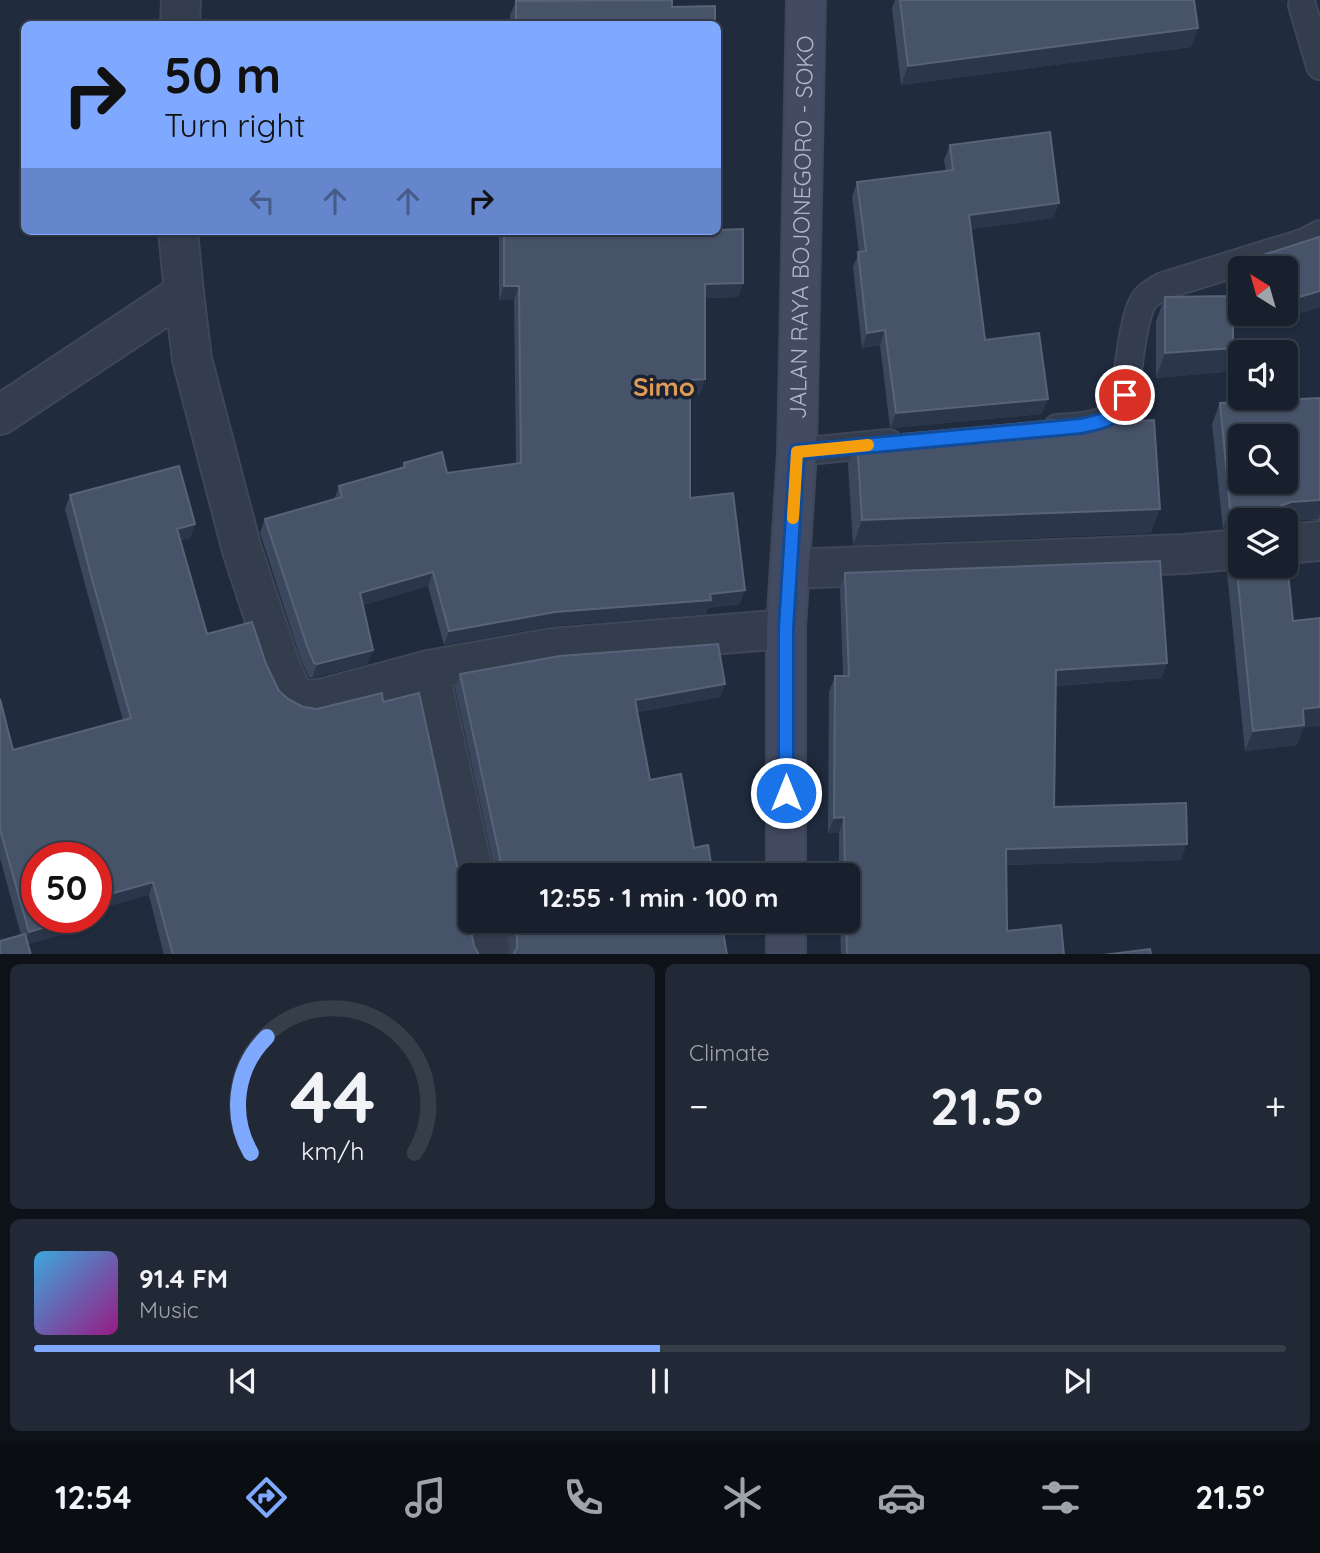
<!DOCTYPE html>
<html lang="en">
<head>
<meta charset="utf-8">
<style>
	:root { --surface:#18202e; --page:#212836; --text:#f1f3f6; --muted:#9fa3aa; --line:#363e4a; --accent:#7fa8ff }
	body { margin:0; font-family:Quicksand,sans-serif; background:var(--page); color:var(--text); height:100vh; display:flex; flex-direction:column; font-size:26px; white-space:nowrap }
	* { box-sizing:border-box; margin:0 }
	p { font-size:23px; color:var(--muted) }
	.icon { flex:none; width:38px; height:38px; fill:none; stroke:currentColor; stroke-width:2; stroke-linecap:round; stroke-linejoin:round }
	.map { position:relative; height:954px; overflow:hidden }
	.side { display:flex; flex-direction:column; gap:10px; padding:10px; background:#0d1219; flex:1 }
	.side>* { flex:none }
	.banner { position:absolute; left:21px; top:21px; width:700px; height:214px; border-radius:10px; box-shadow:0 2px 5px #0004,0 0 0 2px var(--line); background:#7fa8ff; color:#111; overflow:hidden }
	.needle { width:46px; rotate:323deg }
	.fabs { position:absolute; left:1228px; top:256px; display:grid; gap:14px }
	.fabs a { display:grid; place-items:center; width:70px; height:70px; border-radius:10px; background:var(--surface); box-shadow:0 2px 5px #0004,0 0 0 2px var(--line); font-size:35px }
	.speed { position:absolute; left:21px; top:842px; display:flex; gap:14px; font-size:35px; font-weight:700; text-align:center }
	.speed>* { display:grid; place-content:center; width:91px; height:91px; border-radius:50%; background:var(--surface); box-shadow:0 2px 5px #0004,0 0 0 2px var(--line); line-height:1 }
	.speed .limit { border:10px solid #d22; background:#fff; color:#111 }
	.pin { position:absolute; display:grid; place-items:center; width:60px; height:60px; color:#fff; margin:-30px; border:4px solid #fff; border-radius:50%; box-shadow:0 2px 7px #0007 }
	.me { position:absolute; width:77px; margin:-38px; rotate:0deg; stroke-linejoin:round; filter:drop-shadow(0 0 5px #0008) }
	.turn { display:flex; align-items:center; gap:24px; height:147px; padding:0 28px; font-size:32px }
	.turn .icon { width:91px; height:91px; stroke-width:2.5 }
	.turn b { display:block; font-size:49px; line-height:60px }
	.lanes { display:flex; align-items:center; height:66px; padding:0 28px; background:#0003; justify-content:center; gap:35px; direction:ltr }
	.lanes .off { opacity:.35 }
	.big { font-size:52px; font-weight:800; line-height:1.1 }
	.side .tile { flex:1; display:flex; flex-direction:column; justify-content:center; gap:10px; min-width:0; padding:0 24px; border-radius:10px; background:var(--page) }
	.side .dial { align-items:center; gap:0 }
	.dial svg { height:182px; overflow:visible; fill:none; stroke:var(--line); stroke-width:7; stroke-linecap:round; text-anchor:middle }
	.dial text { fill:var(--text); stroke:none }
	.song { display:flex; align-items:center; gap:21px }
	.cover { width:84px; height:84px; border-radius:10px; background:linear-gradient(135deg,hsl(200 70% 55%),hsl(310 70% 35%)) }
	.played { height:7px; border-radius:4px; background:linear-gradient(90deg,var(--accent) 50%,var(--line) 50%) }
	.keys { display:flex; justify-content:space-around; direction:ltr }
	.heat { display:flex; justify-content:space-between; align-items:center; font-size:38px; direction:ltr }
	.side .tiles { flex:1; display:grid; gap:10px; grid-template-columns:1fr 1fr }
	.tile:last-child { grid-column:span 2 }
	.trip { position:absolute; left:458px; top:863px; width:402px; height:70px; border-radius:10px; background:var(--surface); box-shadow:0 2px 5px #0004,0 0 0 2px var(--line); font-weight:800; line-height:70px; text-align:center }
	.menu { display:flex; height:112px; justify-content:space-around; align-items:center; background:#0a0d12; color:var(--muted) }
	.menu .icon { width:49px; height:49px }
	.menu .current { color:var(--accent) }
	.menu b { font-size:32px; color:var(--text) }
	.map>svg:first-child { display:block }
	.lines { fill:none; stroke-linecap:round; stroke-linejoin:round }
	.lane-casing { stroke:#3e4657; stroke-width:30 }
	.street-casing { stroke:#3e4657; stroke-width:42 }
	.secondary-casing { stroke:#3e4657; stroke-width:42 }
	.lane { stroke:#343d4e; stroke-width:26 }
	.street { stroke:#343d4e; stroke-width:38 }
	.secondary { stroke:#424b61; stroke-width:38 }
	.wall { fill:#3b475c }
	.shaded-wall { fill:#2b364b }
	.building { fill:#475368; stroke:#586377; stroke-width:2; fill-rule:evenodd }
	.route-casing { stroke:#114b97; stroke-width:18 }
	.route { stroke:#1a73e8; stroke-width:12 }
	.slow { stroke:#f59e0b; stroke-width:12 }
	.labels { text-anchor:middle; stroke-width:7; stroke-linejoin:round; paint-order:stroke }
	.street-label { font-size:23px; fill:#b0b8c9; stroke:#1a2233 }
	.quarter-label { font-size:26px; font-weight:bold; fill:#df9b55; stroke:#1a2233 }
</style>
</head>
<body>
<div class="map">
<svg width="1320" height="955" viewBox="0 0 1320 955">
	<rect width="100%" height="100%" fill="#202b3e"/>
	<g class="lines">
		<g class="lane-casing">
			<g id="lane">
				<polyline points="1302,5 1320,66"/>
				<path d="M1057,428C1085,426 1115,427 1125,395C1128,373 1133,314 1145,299C1150,293 1157,290 1163,286L1305,242L1320,234"/>
				<polyline points="797,452 889,443"/>
			</g>
		</g>
		<g class="street-casing">
			<g id="street">
				<polyline points="180,24 181,0"/>
				<polyline points="178,231 184,293 192,359 242,550 281,668 290,688 293,693 308,701 324,698 429,670 552,648 786,629"/>
				<polyline points="0,415 184,293"/>
				<polyline points="1286,544 1320,541"/>
				<polyline points="790,569 1184,554 1241,549"/>
				<polyline points="429,670 474,875"/>
				<polyline points="484,920 491,955"/>
			</g>
		</g>
		<g class="secondary-casing">
			<g id="secondary">
				<path id="s1" d="M786,875V629L797,452L806,0"/>
				<polyline points="786,955 786,920"/>
			</g>
		</g>
		<use href="#lane" class="lane"/>
		<use href="#street" class="street"/>
		<use href="#secondary" class="secondary"/>
	</g>
	<g class="wall">
		<polygon points="895,0 1194,0 1198,28 1191,47 901,85 892,8"/>
		<polygon points="516,1 672,7 715,24 511,24 510,15"/>
		<polygon points="950,145 1059,203 1053,218 970,229 985,340 1042,414 890,428 880,345 862,348 853,267 859,252 852,197 857,182 946,171 944,160"/>
		<polygon points="499,231 718,231 743,283 738,297 705,298 700,394 690,394 690,498 740,604 708,608 706,614 550,626 444,645 428,586 363,605 373,650 367,664 312,678 309,677 301,660 260,533 265,519 334,500 339,486 402,467 404,463 447,473 516,463 514,300 499,300"/>
		<polygon points="1320,237 1320,307 1252,328 1248,313 1286,313 1286,268 1242,268 1244,261"/>
		<polygon points="1241,271 1241,290 1238,279"/>
		<polygon points="1165,297 1233,348 1224,372 1156,378 1156,321"/>
		<polygon points="1320,398 1320,520 1241,520 1241,527 1223,529 1212,424 1220,403"/>
		<polygon points="1056,426 1151,533 853,545 848,464 857,439 902,436 903,434"/>
		<polygon points="70,495 195,524 190,538 180,540 207,634 266,664 279,691 288,699 303,707 317,709 383,702 457,866 463,877 471,881 471,903 468,907 467,910 474,946 479,955 164,955 149,895 37,917 69,917 65,918 66,921 61,935 28,944 21,935 0,858 0,699 13,750 123,720 87,592 65,509"/>
		<polygon points="1235,552 1303,728 1297,745 1245,751 1227,572"/>
		<polygon points="845,573 1167,663 1161,678 1056,686 1054,807 1181,860 1006,865 1007,931 1064,955 841,955 840,920 849,920 849,875 839,875 839,833 828,833 829,692 835,676 843,676 840,589"/>
		<polygon points="460,674 725,684 720,697 638,712 650,780 694,848 495,875 495,871 455,688"/>
		<polygon points="506,920 721,920 512,955"/>
	</g>
	<g class="shaded-wall">
		<polygon points="1198,28 1191,47 901,85 908,66"/>
		<polygon points="1059,203 1053,218 963,230 969,215"/>
		<polygon points="743,283 738,297 699,298 705,284"/>
		<polygon points="504,286 519,286 514,300 499,300"/>
		<polygon points="1320,291 1320,307 1252,328 1258,313 1286,313 1286,301"/>
		<polygon points="885,330 880,345 862,348 867,333"/>
		<polygon points="1233,348 1224,372 1156,378 1165,353"/>
		<polygon points="705,379 700,394 685,394 690,380"/>
		<polygon points="1048,399 1042,414 890,428 896,413"/>
		<polygon points="1320,500 1320,514 1318,519 1286,522 1286,520 1272,520 1273,515 1280,506 1291,502"/>
		<polygon points="1246,507 1242,520 1241,520 1239,527 1223,529 1230,508"/>
		<polygon points="1160,509 1151,533 853,545 862,520"/>
		<polygon points="195,524 190,538 172,542 177,529"/>
		<polygon points="433,572 428,586 355,607 360,593"/>
		<polygon points="745,590 740,604 708,608 706,614 550,626 444,645 449,631 555,612"/>
		<polygon points="373,650 367,664 312,678 317,664"/>
		<polygon points="1167,663 1161,678 1050,686 1056,670"/>
		<polygon points="725,684 720,697 630,713 635,700"/>
		<polygon points="1320,707 1320,726 1303,728 1297,745 1245,751 1253,731 1303,709"/>
		<polygon points="844,817 839,833 828,833 834,818"/>
		<polygon points="1187,844 1181,860 1000,865 1006,849"/>
		<polygon points="153,882 149,895 96,910 96,898"/>
		<polygon points="66,921 61,935 24,945 29,932"/>
	</g>
	<g class="building">
		<polygon points="672,0 672,7 715,6 715,24 516,24 516,1"/>
		<polygon points="900,0 1194,0 1198,28 908,66"/>
		<polygon points="1050,132 1059,203 969,215 985,340 1039,333 1048,399 896,413 885,330 867,333 858,252 866,251 857,182 953,170 950,145"/>
		<polygon points="743,229 743,283 705,284 705,379 690,380 690,498 733,493 745,590 710,594 711,600 555,612 449,631 433,572 360,593 373,650 317,664 314,663 307,646 265,519 342,497 339,486 405,467 404,463 442,452 447,473 521,463 519,286 504,286 504,231 718,231 718,230"/>
		<polygon points="1319,237 1320,237 1320,291 1286,301 1286,268 1246,268 1244,261"/>
		<polygon points="1233,296 1233,348 1165,353 1165,297"/>
		<path d="M1320,398V500L1291,502L1280,506L1273,515V520H1267L1266,516L1257,509L1246,507L1230,508L1220,403ZM1241,436H1286V481H1241Z"/>
		<polygon points="1055,420 1056,426 1154,420 1160,509 862,520 857,439 903,436 903,434"/>
		<polygon points="179,466 195,524 177,529 207,634 252,622 266,664 279,691 288,699 303,707 317,709 382,693 383,702 419,693 457,866 463,877 471,881 471,896 468,899 467,910 474,946 479,955 173,955 153,882 96,898 96,858 37,858 37,917 64,917 66,921 29,932 0,829 0,699 13,750 131,718 92,579 70,495"/>
		<polygon points="1241,551 1241,565 1286,565 1286,553 1293,621 1320,618 1320,707 1303,709 1304,725 1253,731 1235,552"/>
		<polygon points="1160,561 1167,663 1056,670 1054,807 1186,803 1187,844 1006,849 1007,931 1061,925 1064,955 847,955 846,920 849,920 849,875 845,875 844,817 834,818 835,676 849,676 845,573"/>
		<polygon points="718,644 725,684 635,700 650,780 681,774 694,848 708,845 713,875 495,875 499,869 500,858 460,674 560,656"/>
		<polygon points="514,920 721,920 727,955 513,955 517,948 517,938"/>
		<polygon points="25,934 31,955 0,955 0,941"/>
		<polygon points="1150,949 1151,955 1103,955"/>
	</g>
	<g class="lines">
		<g class="route-casing">
			<path id="route" d="M786,793V629L797,452L1081,426C1104,421 1117,420 1125,395"/>
		</g>
		<use href="#route" class="route"/>
		<polyline class="slow" points="793,518 797,452 868,445"/>
	</g>
	<g class="labels">
		<g class="street-label">
			<text dy="8" stroke="none"><textPath href="#s1" startOffset="648">JALAN RAYA BOJONEGORO - SOKO</textPath></text>
		</g>
		<g class="quarter-label">
			<text x="664" y="396">Simo</text>
		</g>
	</g>
</svg>
<div class="fabs">
<a><svg class="needle" viewBox="-14 -14 28 28"><path d="M0-13l5 13h-10z" fill="#e53935"/><path d="M0 13l5-13h-10z" fill="#9fa3aa"/></svg></a>
<a><svg class="icon" aria-label="sound" viewBox="0 0 24 24"><path d="M4 9h4l5-4v14l-5-4H4zM17 9q2 3 0 6"/></svg></a>
<a><svg class="icon" aria-label="search" viewBox="0 0 24 24"><circle cx="10" cy="10" r="6"/><path d="M15 15l6 6"/></svg></a>
<a><svg class="icon" aria-label="layers" viewBox="0 0 24 24"><path d="M12 4l9 5-9 5-9-5zM3 14l9 5 9-5"/></svg></a>
</div>
<div class="speed"><div class="limit">50</div></div>
<div class="pin" style="left:1125px;top:395px;background:#d93025"><svg class="icon" aria-label="arrive" viewBox="0 0 24 24"><path d="M6 21V4h12l-3 4 3 4H6"/></svg></div>
<svg class="me" style="left:786px;top:793px" viewBox="-20 -20 40 40"><circle r="17" fill="#1a73e8" stroke="#fff" stroke-width="3"/><path d="M0-11L8 9 0 5-8 9z" fill="#fff"/></svg>
<div class="trip">12:55 · 1 min · 100 m</div>
<div class="banner">
<div class="turn"><svg class="icon" aria-label="right" viewBox="0 0 24 24"><path d="M7 20v-9h11M14 6l5 5-5 5"/></svg><div><b>50 m</b>Turn right</div></div>
<div class="lanes"><svg class="icon off" aria-label="left" viewBox="0 0 24 24"><path d="M17 20v-9H6M10 6l-5 5 5 5"/></svg><svg class="icon off" aria-label="ahead" viewBox="0 0 24 24"><path d="M12 20V5M6 11l6-6 6 6"/></svg><svg class="icon off" aria-label="ahead" viewBox="0 0 24 24"><path d="M12 20V5M6 11l6-6 6 6"/></svg><svg class="icon" aria-label="right" viewBox="0 0 24 24"><path d="M7 20v-9h11M14 6l5 5-5 5"/></svg></div>
</div>
</div>
<section class="side">
<div class="tiles">
<div class="tile dial"><svg viewBox="0 0 100 80">
<path d="M14 69A42 42 0 1 1 86 69"/>
<path d="M14 69A42 42 0 0 1 21 18" stroke="#7fa8ff"/>
<text x="50" y="56" font-size="32" font-weight="700">44</text>
<text x="50" y="72" font-size="11">km/h</text>
</svg></div>
<div class="tile"><p>Climate</p>
<div class="heat"><a>−</a><b class="big">21.5°</b><a>+</a></div>
</div>
<div class="tile">
<div class="song"><i class="cover"></i><div><b>91.4 FM</b><p>Music</p></div></div>
<div class="played"></div>
<div class="keys"><svg class="icon" aria-label="previous" viewBox="0 0 24 24"><path d="M18 5L8 12l10 7zM5 5v14"/></svg><svg class="icon" aria-label="pause" viewBox="0 0 24 24"><path d="M8 5v14M16 5v14"/></svg><svg class="icon" aria-label="next" viewBox="0 0 24 24"><path d="M6 5l10 7-10 7zM19 5v14"/></svg></div>
</div>
</div>
</section>
<nav class="menu">
<b>12:54</b>
<svg class="icon current" aria-label="directions" viewBox="0 0 24 24"><path d="M12 3l9 9-9 9-9-9zM9 14v-3h6M13 9l2 2-2 2"/></svg>
<svg class="icon" aria-label="music" viewBox="0 0 24 24"><path d="M9 18V5l10-2v13"/><circle cx="6" cy="18" r="3"/><circle cx="16" cy="16" r="3"/></svg>
<svg class="icon" aria-label="phone" viewBox="0 0 24 24"><path d="M5 4h4l2 5-3 2q2 4 5 5l2-3 5 2v4C11 20 4 13 5 4z"/></svg>
<svg class="icon" aria-label="climate" viewBox="0 0 24 24"><path d="M12 3v18M4 7l16 10M4 17L20 7"/></svg>
<svg class="icon" aria-label="car" viewBox="0 0 24 24"><path d="M5 17H2v-5l4-1 3-4h7l3 4 3 1v5h-3M9 17h6M6 11h13"/><circle cx="7" cy="17" r="2"/><circle cx="17" cy="17" r="2"/></svg>
<svg class="icon" aria-label="filters" viewBox="0 0 24 24"><path d="M4 7h16M4 17h16"/><circle cx="9" cy="7" r="2"/><circle cx="15" cy="17" r="2"/></svg>
<b>21.5°</b>
</nav>
</body>
</html>
